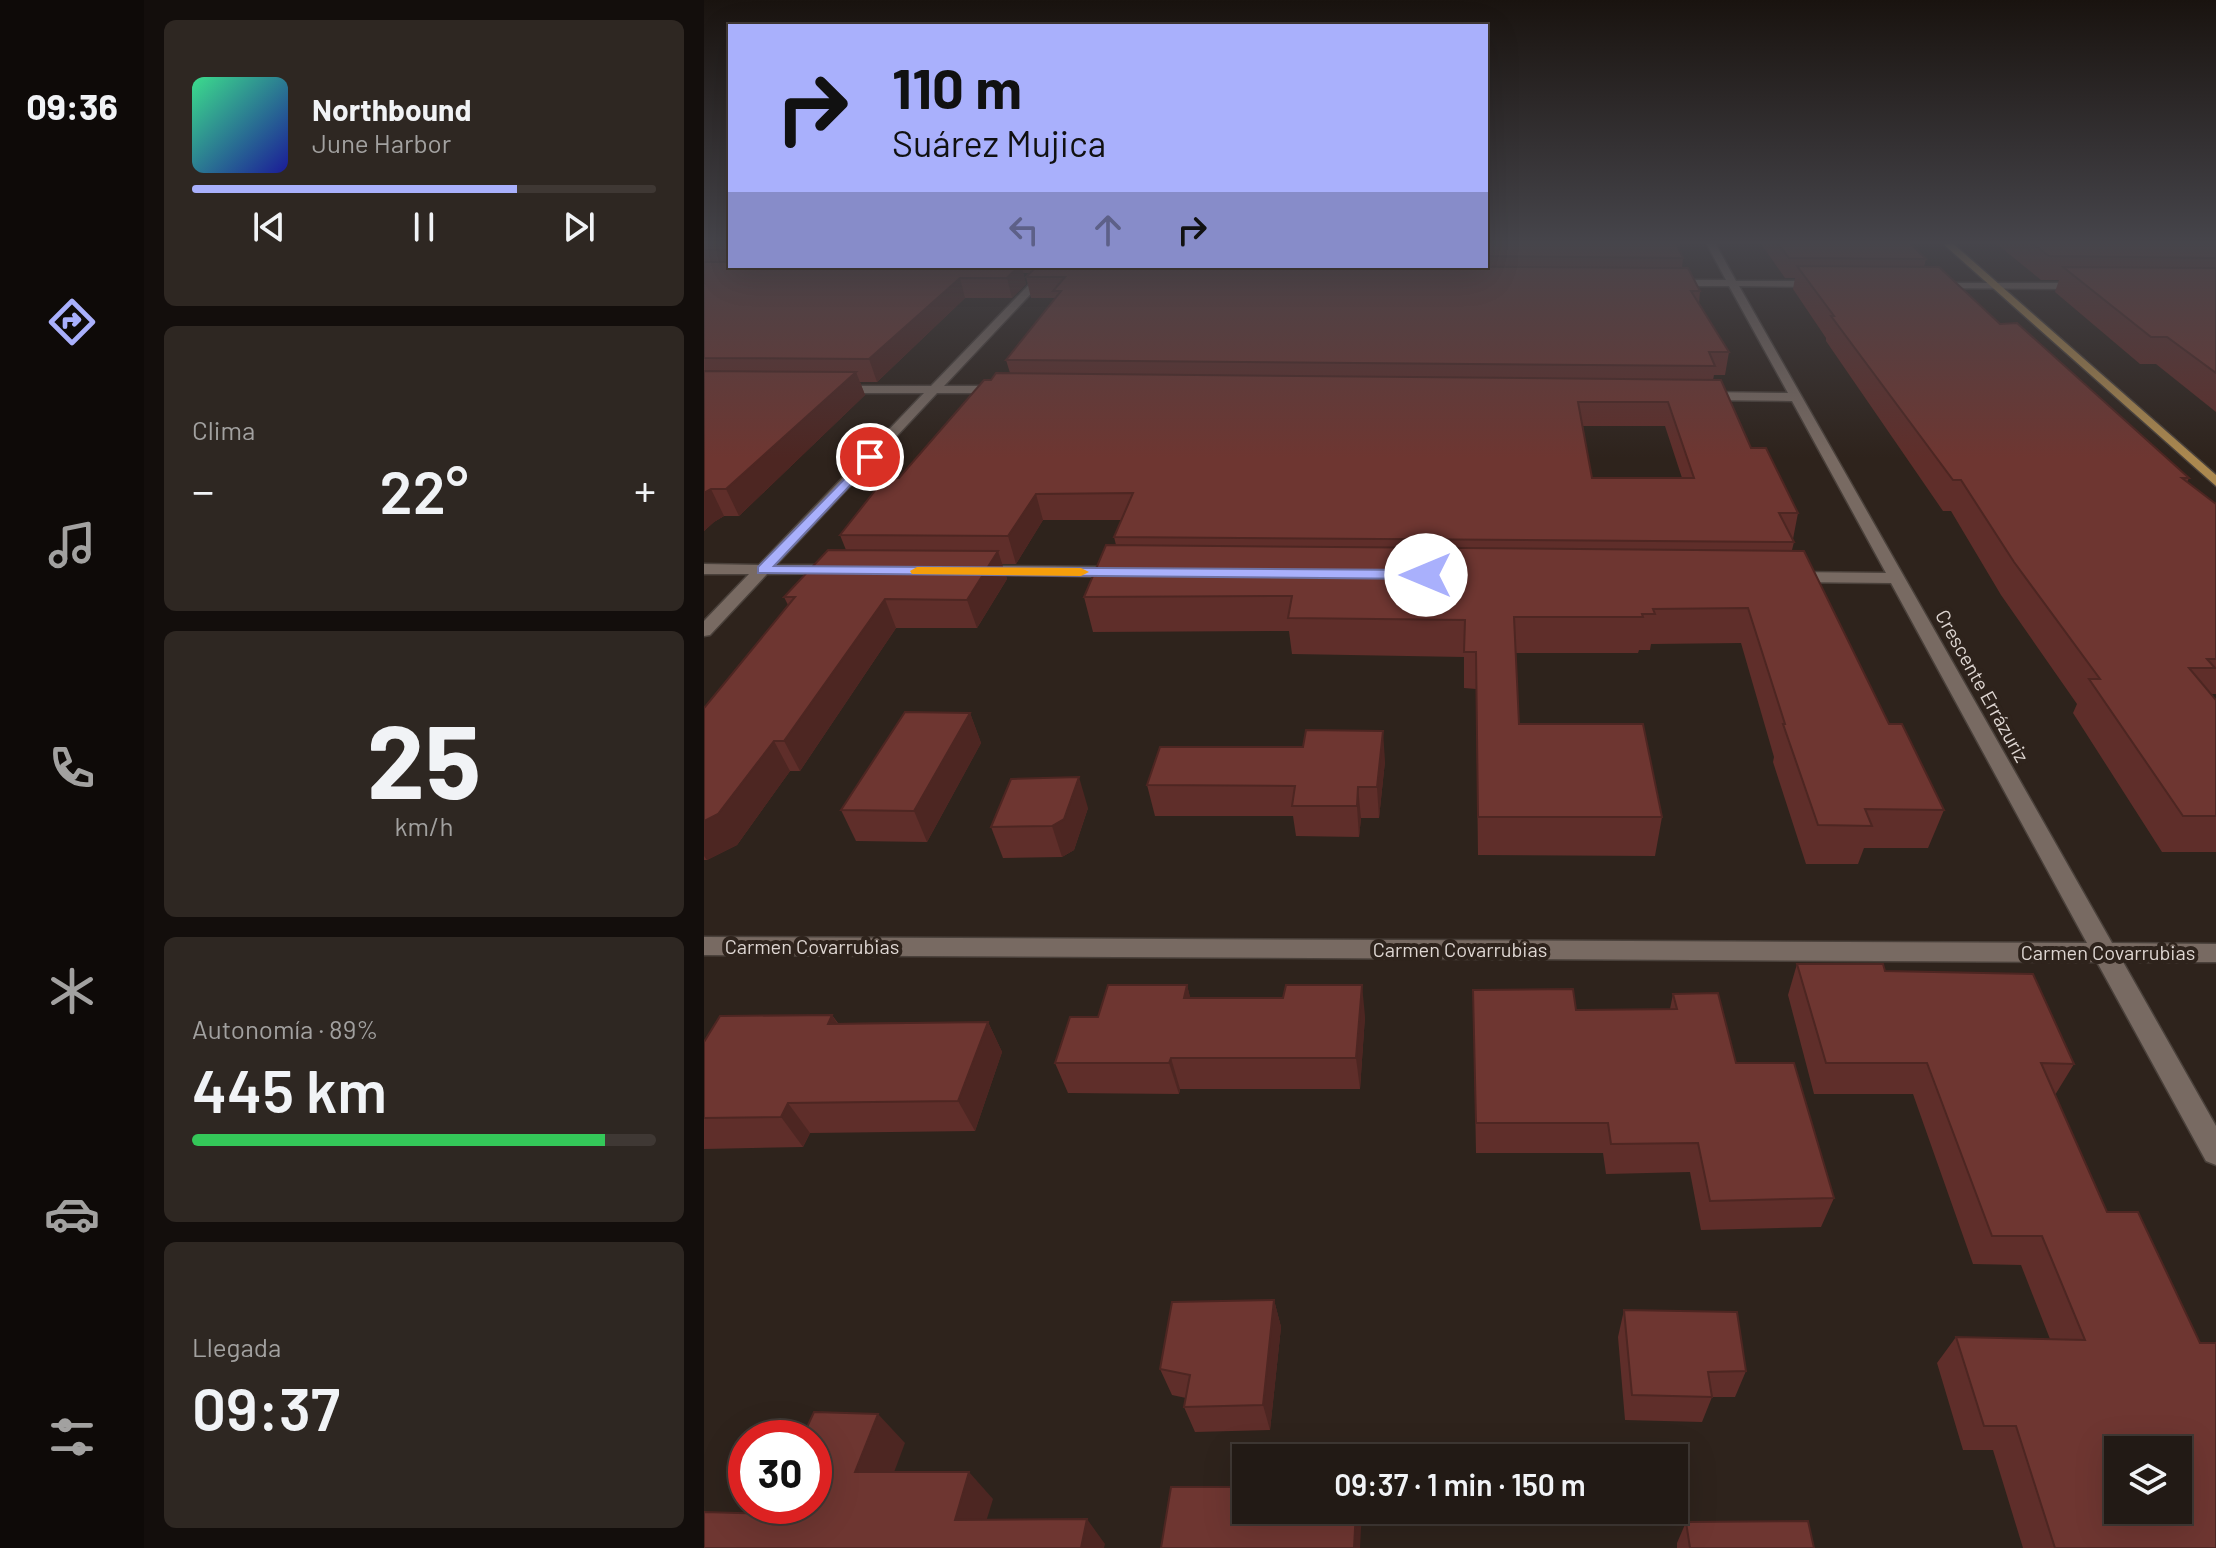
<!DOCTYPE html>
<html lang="es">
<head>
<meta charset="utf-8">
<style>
	:root { --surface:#221a15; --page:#2e2722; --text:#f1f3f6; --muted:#a2a1a0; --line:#3f3834; --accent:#a9b0fc }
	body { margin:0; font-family:Barlow,sans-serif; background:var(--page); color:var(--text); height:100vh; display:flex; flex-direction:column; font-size:30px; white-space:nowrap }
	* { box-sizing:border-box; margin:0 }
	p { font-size:26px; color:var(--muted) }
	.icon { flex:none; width:44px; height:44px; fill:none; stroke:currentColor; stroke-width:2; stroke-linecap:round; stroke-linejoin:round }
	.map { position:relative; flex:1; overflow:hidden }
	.panel { display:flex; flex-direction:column; gap:20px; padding:20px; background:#130e0c; width:560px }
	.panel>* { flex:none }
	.banner { position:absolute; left:24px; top:24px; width:760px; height:244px; border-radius:0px; box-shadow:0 8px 32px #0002,0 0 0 2px var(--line); background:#a9b0fc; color:#111; overflow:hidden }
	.tools { position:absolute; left:1400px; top:1436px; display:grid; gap:16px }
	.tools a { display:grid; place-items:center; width:88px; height:88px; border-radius:0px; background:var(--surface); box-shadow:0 8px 32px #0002,0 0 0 2px var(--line); font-size:40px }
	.speed { position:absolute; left:24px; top:1420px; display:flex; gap:16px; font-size:40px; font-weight:700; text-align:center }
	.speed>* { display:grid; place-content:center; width:104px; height:104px; border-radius:50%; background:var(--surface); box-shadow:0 8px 32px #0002,0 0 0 2px var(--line); line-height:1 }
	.speed .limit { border:12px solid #d22; background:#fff; color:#111 }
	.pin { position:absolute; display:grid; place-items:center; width:68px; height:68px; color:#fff; margin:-34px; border:4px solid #fff; border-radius:50%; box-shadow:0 2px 8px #0007 }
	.me { position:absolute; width:88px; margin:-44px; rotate:270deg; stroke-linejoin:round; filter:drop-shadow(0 0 6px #0008) }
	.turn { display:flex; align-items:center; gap:28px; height:168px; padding:0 32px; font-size:36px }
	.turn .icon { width:104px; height:104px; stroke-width:2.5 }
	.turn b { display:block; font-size:56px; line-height:68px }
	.lanes { display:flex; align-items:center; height:76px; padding:0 32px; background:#0003; justify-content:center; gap:40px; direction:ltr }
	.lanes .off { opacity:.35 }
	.big { font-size:60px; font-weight:600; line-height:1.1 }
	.panel .tile { flex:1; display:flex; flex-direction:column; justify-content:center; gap:12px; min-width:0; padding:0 28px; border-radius:12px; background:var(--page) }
	.panel .dial { align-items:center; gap:0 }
	.dial b { font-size:104px; line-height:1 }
	.song { display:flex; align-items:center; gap:24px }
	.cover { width:96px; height:96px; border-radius:12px; background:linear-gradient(135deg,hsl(150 70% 55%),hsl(240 70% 35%)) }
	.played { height:8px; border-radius:4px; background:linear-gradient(90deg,var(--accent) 70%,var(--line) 70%) }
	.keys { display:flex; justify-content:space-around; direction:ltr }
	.heat { display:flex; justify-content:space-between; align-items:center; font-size:44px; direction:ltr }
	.charge { height:12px; border-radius:6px; background:linear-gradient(90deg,#34c759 89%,var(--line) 0) }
	.trip { position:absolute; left:528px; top:1444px; width:456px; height:80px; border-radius:0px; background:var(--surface); box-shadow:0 8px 32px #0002,0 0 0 2px var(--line); font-weight:600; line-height:80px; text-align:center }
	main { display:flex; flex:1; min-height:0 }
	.dock { display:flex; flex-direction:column; width:144px; justify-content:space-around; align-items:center; background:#0e0a08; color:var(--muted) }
	.dock .icon { width:56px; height:56px }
	.dock .on { color:var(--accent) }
	.dock b { font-size:36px; color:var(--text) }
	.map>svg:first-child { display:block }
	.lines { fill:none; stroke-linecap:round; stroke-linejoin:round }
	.minor-casing { stroke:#4a413b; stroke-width:3 }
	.major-casing { stroke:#4a413b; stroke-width:3 }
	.minor { fill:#786a62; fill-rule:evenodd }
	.major { fill:#ab884f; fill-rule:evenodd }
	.wall { fill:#5f2e2a; fill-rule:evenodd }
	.shaded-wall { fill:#4d2622 }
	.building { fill:#6e3631; stroke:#4d2622; stroke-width:2; fill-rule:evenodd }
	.route { fill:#a9b0fc; stroke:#6e72a4; stroke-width:2 }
	.slow { fill:#f59e0b }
	.labels { text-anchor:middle; stroke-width:8; stroke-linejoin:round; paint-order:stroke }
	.street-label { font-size:20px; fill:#ded6d2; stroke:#2e231c }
</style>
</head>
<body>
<main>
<nav class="dock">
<b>09:36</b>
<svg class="icon on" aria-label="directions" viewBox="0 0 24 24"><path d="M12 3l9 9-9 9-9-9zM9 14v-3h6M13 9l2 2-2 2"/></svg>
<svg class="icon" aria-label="music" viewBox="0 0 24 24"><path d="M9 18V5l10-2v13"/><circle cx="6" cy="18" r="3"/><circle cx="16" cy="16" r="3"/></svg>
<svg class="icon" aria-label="phone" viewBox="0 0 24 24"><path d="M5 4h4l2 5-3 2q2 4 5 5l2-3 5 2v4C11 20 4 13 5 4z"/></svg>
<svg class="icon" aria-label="climate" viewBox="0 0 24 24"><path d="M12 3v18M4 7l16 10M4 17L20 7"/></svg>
<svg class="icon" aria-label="car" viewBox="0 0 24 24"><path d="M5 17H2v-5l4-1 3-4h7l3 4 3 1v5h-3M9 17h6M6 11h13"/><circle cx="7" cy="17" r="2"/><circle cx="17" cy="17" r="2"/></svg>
<svg class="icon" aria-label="filters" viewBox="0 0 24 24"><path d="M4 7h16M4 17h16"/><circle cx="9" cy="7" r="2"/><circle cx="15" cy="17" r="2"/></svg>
</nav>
<section class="panel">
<div class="tile">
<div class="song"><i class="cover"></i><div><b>Northbound</b><p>June Harbor</p></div></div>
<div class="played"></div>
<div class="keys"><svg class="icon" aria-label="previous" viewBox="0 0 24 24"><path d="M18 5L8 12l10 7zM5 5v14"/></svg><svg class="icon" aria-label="pause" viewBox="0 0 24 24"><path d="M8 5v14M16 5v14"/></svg><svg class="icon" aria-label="next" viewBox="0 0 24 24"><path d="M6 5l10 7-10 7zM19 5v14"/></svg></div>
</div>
<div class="tile"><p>Clima</p>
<div class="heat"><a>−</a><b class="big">22°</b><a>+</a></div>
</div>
<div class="tile dial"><b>25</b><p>km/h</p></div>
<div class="tile"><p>Autonomía · 89%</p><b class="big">445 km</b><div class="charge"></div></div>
<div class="tile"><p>Llegada</p><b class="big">09:37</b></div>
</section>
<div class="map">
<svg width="1512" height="1548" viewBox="0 0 1512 1548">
	<rect width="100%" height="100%" fill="#2e231c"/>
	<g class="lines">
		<g class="minor-casing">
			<g id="minor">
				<polygon points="1001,241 1010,241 1032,281 1116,281 1121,284 1116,287 1035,286 1408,943 1512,944 1512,962 1419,962 1512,1126 1512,1165 1502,1161 1393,962 0,955 0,937 1383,943 1187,583 1088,582 1080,577 1088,572 1182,573 1088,401 1000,400 994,396 1000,392 1084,393 1025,286 968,286 963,283 968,280 1022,280"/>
				<polygon points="343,266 353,266 240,386 300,386 306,390 304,393 233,393 72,565 132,565 140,570 138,573 63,574 6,635 0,636 0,621 45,574 0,574 0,564 55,565 220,393 132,393 126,389 128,386 227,386"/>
				<polygon points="1225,283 1380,283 1385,286 1380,289 1228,288"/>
				<polygon points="276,566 416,567 424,572 416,577 270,574 270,568"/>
			</g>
		</g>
		<g class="major-casing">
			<polygon id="major" points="1236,241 1246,241 1512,475 1512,486"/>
		</g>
		<use href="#minor" class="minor"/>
		<use href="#major" class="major"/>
	</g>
	<g class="wall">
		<path d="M0,241H26V266H782V241H976L975,250L979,258L978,268L996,291L995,304L1025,352L1021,375H1010L1009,380L1047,448L1094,513L1089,539L1090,542L1088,550L1185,724L1240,810L1224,848H1160L1154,864H1102L1069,762L1070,757L1037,643L947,644L946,650H935L934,653H812L815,724L958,817L951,856L774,855L772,689L760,688V657L588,654L585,631L389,632L380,597L412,545L410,537L418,520H339L312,564H298L303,579L273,628H192L96,771H86L33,845L3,860H0V708L84,605L80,597L142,550L136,535L195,478L287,380L306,373L302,360L351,298H327L322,277L327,273H319L322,284L308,298H261L173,382H156L161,395L35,516H20L10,522L0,531ZM879,426H961L978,478H888Z"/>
		<polygon points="1055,241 1204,241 1222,259 1220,267 1296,324 1485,478 1483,482 1512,504 1512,694 1506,694 1512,700 1512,852 1458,852 1369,713 1373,704 1297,595 1247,511 1239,511 1122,341 1122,338 1089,289 1091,278 1081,278"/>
		<polygon points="1289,241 1512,241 1512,412 1452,364 1436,364 1351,292 1355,280 1337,280"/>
		<polygon points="266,713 277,743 223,842 152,841 137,810"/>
		<polygon points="681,761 675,818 657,818 655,837 592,836 589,816 451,816 443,785"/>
		<polygon points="384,808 370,850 358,857 299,858 287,827"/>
		<polygon points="1093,964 1181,971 1370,1064 1351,1095 1512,1548 1319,1548 1289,1450 1259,1450 1233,1363 1252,1337 1346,1339 1317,1265 1269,1264 1209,1094 1110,1094 1084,995"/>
		<polygon points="483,985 486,998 661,1016 656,1089 476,1089 475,1094 364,1093 351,1063 394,1017"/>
		<polygon points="769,990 872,1010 966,1009 969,994 1032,1063 1130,1198 1117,1227 997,1230 986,1172 902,1174 899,1153 772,1153"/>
		<polygon points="128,1015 134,1023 284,1022 298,1052 271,1131 106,1133 99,1147 0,1149 0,1042"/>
		<polygon points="570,1300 577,1327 566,1430 491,1432 480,1407 482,1398 468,1395 456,1369"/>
		<polygon points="920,1310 1042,1371 1031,1397 1008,1397 998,1422 921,1420 914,1337"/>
		<polygon points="982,1522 1110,1548 973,1548 973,1543"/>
	</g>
	<g class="shaded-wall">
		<polygon points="315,266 318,266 322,284 308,298 303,278"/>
		<polygon points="256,278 261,298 173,382 165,359"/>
		<polygon points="152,372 161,395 35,516 22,489"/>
		<polygon points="7,489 20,516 10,522 0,531 0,493"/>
		<polygon points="332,494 339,520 312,564 304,536"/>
		<polygon points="294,551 303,579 273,628 263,600"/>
		<polygon points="181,599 192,628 96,771 80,741"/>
		<polygon points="266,713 277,743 223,842 210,811"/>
		<polygon points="679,731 681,761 675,818 673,787"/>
		<polygon points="70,741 86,771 33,845 3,860 0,856 0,821"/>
		<polygon points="375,777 384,808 370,850 358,857 348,826"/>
		<polygon points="654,787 657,818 655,837 653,806"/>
		<polygon points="483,985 491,1016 480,998"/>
		<polygon points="658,985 661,1016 656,1089 652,1058"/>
		<polygon points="128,1015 147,1046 124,1024"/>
		<polygon points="284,1022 298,1052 271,1131 254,1101"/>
		<polygon points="467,1058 476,1089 475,1094 465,1063"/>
		<polygon points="84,1103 106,1133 99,1147 77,1117"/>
		<polygon points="570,1300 577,1327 566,1430 559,1405"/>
		<polygon points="174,1414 201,1443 180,1499 151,1472"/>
		<polygon points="265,1472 289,1499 275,1545 251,1520"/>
		<polygon points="652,1510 658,1510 656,1548 650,1548"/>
		<polygon points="383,1519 401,1544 400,1548 377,1548"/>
	</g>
	<g class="building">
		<polygon points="0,241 26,241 26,251 0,250"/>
		<polygon points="782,241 971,241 979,258 782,256"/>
		<polygon points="1072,241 1204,241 1222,259 1085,258"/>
		<polygon points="1325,241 1512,241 1512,258 1345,256"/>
		<polygon points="0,262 26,262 26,266 315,266 303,278 256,278 165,359 0,358"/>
		<polygon points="333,266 643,266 984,268 996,291 987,291 1025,352 1005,352 1011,366 302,360 357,291 349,291 361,277 322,277"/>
		<polygon points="1093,266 1235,267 1296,324 1313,323 1485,478 1478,478 1512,504 1512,659 1503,659 1511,668 1485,668 1512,700 1512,816 1479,816 1385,679 1396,679 1310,562 1257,480 1249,480 1127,316 1130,316"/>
		<polygon points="1359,267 1512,268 1512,373 1463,337 1447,337"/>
		<polygon points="0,371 152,372 22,489 7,489 0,493"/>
		<path d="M292,373L1017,380L1047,448H1062L1094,513H1075L1090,542L410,537L429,493L332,494L304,536L136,535L181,478H195L280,380H287ZM874,402H964L990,478H888Z"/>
		<polygon points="402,545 1100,551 1185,724 1198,724 1240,810 1161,809 1168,826 1114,825 1079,724 1081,724 1044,608 949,609 951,614 938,614 939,617 810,617 815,724 939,724 958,817 774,817 772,652 760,652 761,620 584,618 588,596 380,597"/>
		<polygon points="124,550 294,551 263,600 181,599 80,741 70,741 14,814 0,821 0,708 91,597 80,597"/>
		<polygon points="201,712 266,713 210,811 137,810"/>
		<polygon points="602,730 679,731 673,787 654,787 653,806 588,806 591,786 443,785 456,747 599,747"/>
		<polygon points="375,777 360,819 348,826 287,827 307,779"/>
		<path d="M1093,964H1179L1181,971L1329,974L1370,1064L1337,1063L1403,1212H1434L1496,1343H1512V1548H1351L1312,1426H1280L1252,1337L1381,1340L1338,1236H1288L1223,1063H1122ZM1414,1450H1474V1510H1414Z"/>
		<polygon points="404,985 483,985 480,998 579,998 582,985 658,985 652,1058 467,1058 465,1063 351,1063 366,1017 394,1017"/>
		<polygon points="869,989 872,1010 973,1009 969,994 1014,993 1032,1063 1090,1063 1130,1198 1006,1201 994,1143 907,1144 904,1123 772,1123 769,990"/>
		<polygon points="128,1015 124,1024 284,1022 254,1101 84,1103 77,1117 0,1118 0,1042 16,1016"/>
		<polygon points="570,1300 559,1405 480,1407 486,1375 456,1369 468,1302"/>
		<polygon points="920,1310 1033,1312 1042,1371 1004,1372 1008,1397 928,1395"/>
		<polygon points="110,1412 174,1414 151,1472 265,1472 251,1520 383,1519 377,1548 0,1548 0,1512 65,1514 69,1506 110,1506 110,1438 98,1438"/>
		<polygon points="467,1487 542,1487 542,1510 652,1510 650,1548 457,1548"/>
		<polygon points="1104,1521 1110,1548 986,1548 982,1522"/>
	</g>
	<linearGradient id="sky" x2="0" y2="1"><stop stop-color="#19130f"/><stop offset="0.53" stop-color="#46454b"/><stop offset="1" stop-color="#46454b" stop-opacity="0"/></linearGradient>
	<rect width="1512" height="458" fill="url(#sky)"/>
	<polygon class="route" points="166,453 172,457 170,460 70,566 722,570 730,575 722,579 54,573 54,567"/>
	<polygon class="slow" points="213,567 377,568 385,572 377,576 208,574 206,571"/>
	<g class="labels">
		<g class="street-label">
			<text transform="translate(1278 686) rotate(61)" y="7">Crescente Errázuriz</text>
			<text x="108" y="954">Carmen Covarrubias</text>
			<text x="756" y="957">Carmen Covarrubias</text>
			<text x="1404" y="960">Carmen Covarrubias</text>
		</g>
	</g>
</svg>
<div class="tools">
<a><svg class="icon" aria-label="layers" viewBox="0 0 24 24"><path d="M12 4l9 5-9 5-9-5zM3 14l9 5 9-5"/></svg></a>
</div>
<div class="speed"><div class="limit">30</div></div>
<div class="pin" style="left:166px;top:457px;background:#d93025"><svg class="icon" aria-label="arrive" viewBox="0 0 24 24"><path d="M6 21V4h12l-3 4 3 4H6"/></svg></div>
<svg class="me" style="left:722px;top:575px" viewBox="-20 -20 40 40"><circle r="19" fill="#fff"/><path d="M0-13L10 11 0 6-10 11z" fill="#a9b0fc"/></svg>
<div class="trip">09:37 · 1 min · 150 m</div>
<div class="banner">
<div class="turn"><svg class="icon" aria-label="right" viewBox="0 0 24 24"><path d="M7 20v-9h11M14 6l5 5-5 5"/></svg><div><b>110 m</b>Suárez Mujica</div></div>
<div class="lanes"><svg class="icon off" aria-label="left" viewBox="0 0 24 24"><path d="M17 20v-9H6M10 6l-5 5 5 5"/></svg><svg class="icon off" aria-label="ahead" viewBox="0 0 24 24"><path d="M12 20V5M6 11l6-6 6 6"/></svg><svg class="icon" aria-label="right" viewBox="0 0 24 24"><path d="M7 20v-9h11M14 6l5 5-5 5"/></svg></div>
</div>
</div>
</main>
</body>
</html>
